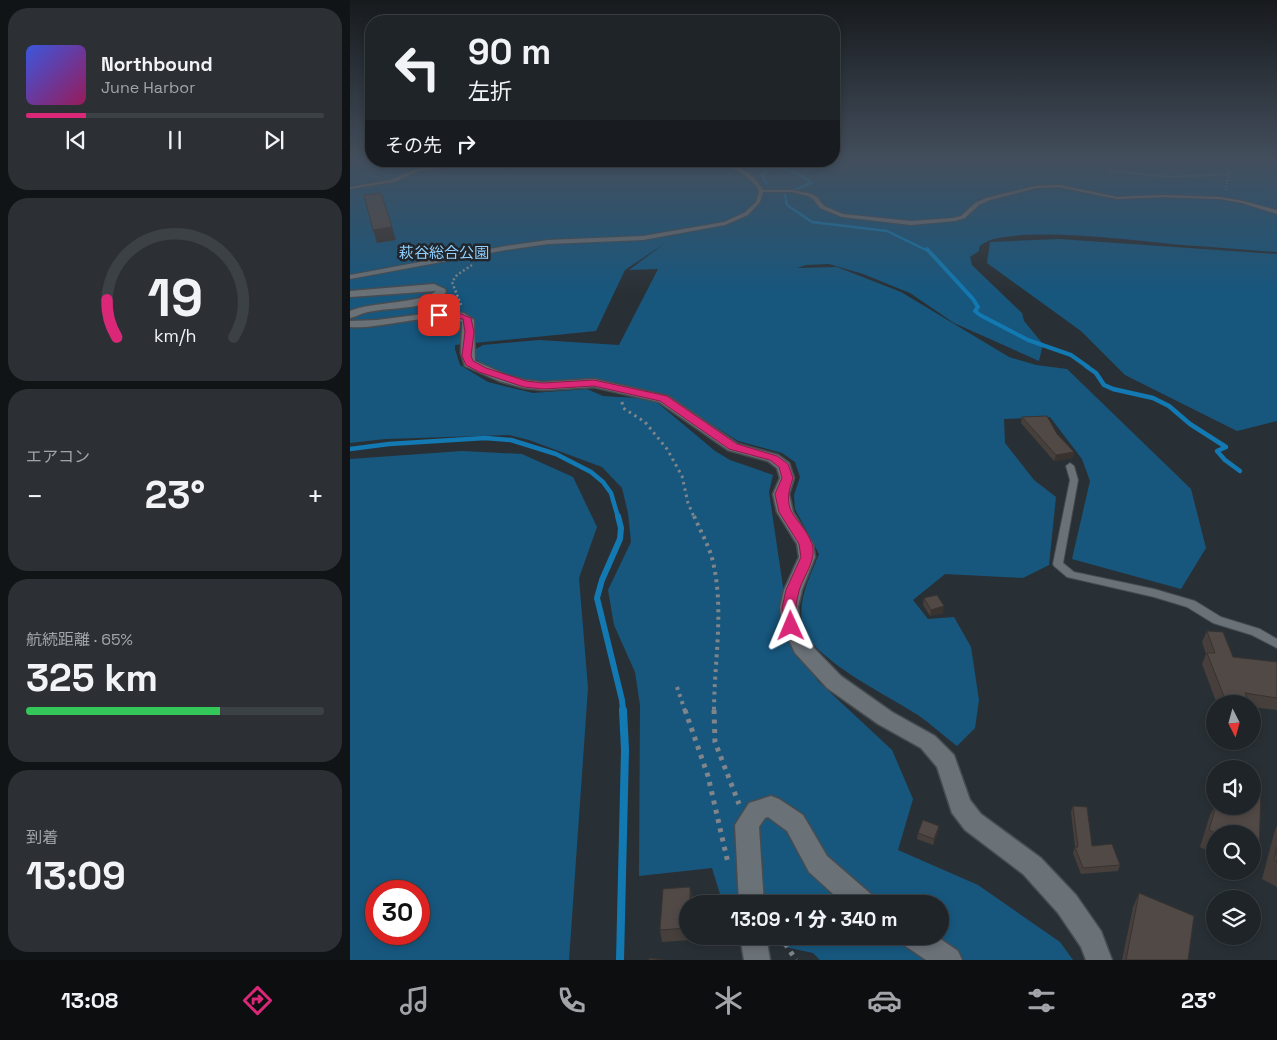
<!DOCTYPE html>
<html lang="ja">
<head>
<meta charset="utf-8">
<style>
	:root { --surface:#1f2428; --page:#2c3034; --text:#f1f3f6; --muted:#a1a4a8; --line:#3c4145; --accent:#db2777 }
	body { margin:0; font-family:"Space Grotesk","Noto Sans JP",sans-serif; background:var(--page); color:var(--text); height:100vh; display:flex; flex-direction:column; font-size:19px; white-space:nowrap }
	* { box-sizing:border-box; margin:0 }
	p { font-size:16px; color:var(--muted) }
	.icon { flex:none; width:28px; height:28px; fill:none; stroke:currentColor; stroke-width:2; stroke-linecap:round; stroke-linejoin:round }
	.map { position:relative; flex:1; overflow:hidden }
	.panel { display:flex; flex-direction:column; gap:8px; padding:8px; background:#111416; width:350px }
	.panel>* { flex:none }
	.hud { position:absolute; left:15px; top:15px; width:475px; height:152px; border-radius:20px; box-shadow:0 2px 8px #0003,0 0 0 1px var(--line); background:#1f2428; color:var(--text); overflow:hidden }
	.needle { width:32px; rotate:174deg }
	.tools { position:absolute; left:856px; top:695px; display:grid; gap:10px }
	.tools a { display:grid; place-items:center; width:55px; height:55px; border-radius:50%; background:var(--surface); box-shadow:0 2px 8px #0003,0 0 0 1px var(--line); font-size:25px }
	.speed { position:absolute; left:15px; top:880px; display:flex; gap:10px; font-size:25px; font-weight:700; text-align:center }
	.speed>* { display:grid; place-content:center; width:65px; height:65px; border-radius:50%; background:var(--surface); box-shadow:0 2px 8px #0003,0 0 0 1px var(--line); line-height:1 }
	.speed .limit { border:8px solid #d22; background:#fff; color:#111 }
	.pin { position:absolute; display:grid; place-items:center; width:42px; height:42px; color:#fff; margin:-21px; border-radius:10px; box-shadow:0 2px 8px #0006 }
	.me { position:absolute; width:55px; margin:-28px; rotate:359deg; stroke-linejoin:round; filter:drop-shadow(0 0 4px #0008) }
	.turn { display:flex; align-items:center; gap:18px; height:105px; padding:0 20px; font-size:22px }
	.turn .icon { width:65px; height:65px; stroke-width:2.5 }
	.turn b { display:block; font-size:35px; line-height:42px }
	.then { display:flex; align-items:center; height:48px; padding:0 20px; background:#0003; gap:10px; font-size:19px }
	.big { font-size:38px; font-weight:800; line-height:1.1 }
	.panel .widget { flex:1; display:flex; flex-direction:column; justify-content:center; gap:8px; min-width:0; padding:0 18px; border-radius:20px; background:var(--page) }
	.panel .dial { align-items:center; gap:0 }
	.dial svg { height:130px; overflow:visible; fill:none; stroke:var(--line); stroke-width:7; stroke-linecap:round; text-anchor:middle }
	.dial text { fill:var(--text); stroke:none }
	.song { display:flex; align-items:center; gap:15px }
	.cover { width:60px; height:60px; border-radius:8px; background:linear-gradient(135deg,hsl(230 70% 55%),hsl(330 70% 35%)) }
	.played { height:5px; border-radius:2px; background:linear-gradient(90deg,var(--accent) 20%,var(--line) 20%) }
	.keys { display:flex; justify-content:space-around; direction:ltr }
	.heat { display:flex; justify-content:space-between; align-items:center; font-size:28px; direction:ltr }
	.charge { height:8px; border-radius:4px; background:linear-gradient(90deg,#34c759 65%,var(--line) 0) }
	.trip { position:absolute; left:329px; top:895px; width:270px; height:50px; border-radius:25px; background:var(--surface); box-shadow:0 2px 8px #0003,0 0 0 1px var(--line); font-weight:800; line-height:50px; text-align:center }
	.tab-bar { display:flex; height:80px; justify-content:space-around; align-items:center; background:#0c0e10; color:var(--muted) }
	.tab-bar .icon { width:35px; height:35px }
	.tab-bar .active { color:var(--accent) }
	.tab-bar b { font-size:22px; color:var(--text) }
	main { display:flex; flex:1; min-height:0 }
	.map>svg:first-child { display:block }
	.green { fill:#17577e; fill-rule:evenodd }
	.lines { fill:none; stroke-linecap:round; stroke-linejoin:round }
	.stream-far4 { stroke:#1279b2; stroke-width:2.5 }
	.stream-far3 { stroke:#1279b2; stroke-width:4 }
	.stream-far2 { stroke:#1279b2; stroke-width:4.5 }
	.stream-far1 { stroke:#1279b2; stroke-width:6 }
	.stream { stroke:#1279b2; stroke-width:8 }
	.lane-casing { stroke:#464c50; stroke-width:2 }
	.street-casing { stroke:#464c50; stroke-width:3 }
	.path-far4 { stroke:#7f858a; stroke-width:2; stroke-dasharray:1 2; stroke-linecap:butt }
	.path-far3 { stroke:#7f858a; stroke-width:2.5; stroke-dasharray:2 2.5; stroke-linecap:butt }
	.path-far2 { stroke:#7f858a; stroke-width:3; stroke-dasharray:2.5 4; stroke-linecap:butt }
	.path-far1 { stroke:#7f858a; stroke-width:4; stroke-dasharray:3 4.5; stroke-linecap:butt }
	.path { stroke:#7f858a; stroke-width:5; stroke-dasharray:4 5.5; stroke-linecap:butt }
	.lane { fill:#6a7177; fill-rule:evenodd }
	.street { fill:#6a7177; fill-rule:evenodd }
	.wall { fill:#463f3b }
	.shaded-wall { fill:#393330 }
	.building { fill:#514945; stroke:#393330 }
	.route { fill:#db2777; stroke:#8e194d }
	.labels { text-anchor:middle; stroke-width:5; stroke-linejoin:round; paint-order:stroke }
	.far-park-label { font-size:15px; fill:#90cffd; stroke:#20262b }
</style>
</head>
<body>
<main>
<section class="panel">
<div class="widget">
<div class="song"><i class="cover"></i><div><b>Northbound</b><p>June Harbor</p></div></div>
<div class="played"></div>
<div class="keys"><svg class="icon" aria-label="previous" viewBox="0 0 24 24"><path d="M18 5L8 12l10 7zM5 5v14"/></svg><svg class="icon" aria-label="pause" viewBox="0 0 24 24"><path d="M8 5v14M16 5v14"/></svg><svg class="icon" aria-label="next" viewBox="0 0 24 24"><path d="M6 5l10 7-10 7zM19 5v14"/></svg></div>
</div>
<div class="widget dial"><svg viewBox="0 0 100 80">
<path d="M14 69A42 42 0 1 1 86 69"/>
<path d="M14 69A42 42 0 0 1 8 46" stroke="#db2777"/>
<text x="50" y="56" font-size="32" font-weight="700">19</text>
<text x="50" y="72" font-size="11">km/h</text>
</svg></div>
<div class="widget"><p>エアコン</p>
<div class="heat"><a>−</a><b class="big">23°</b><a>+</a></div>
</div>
<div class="widget"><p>航続距離 · 65%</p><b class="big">325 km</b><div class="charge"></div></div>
<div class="widget"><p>到着</p><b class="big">13:09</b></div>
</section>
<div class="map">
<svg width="927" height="960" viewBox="0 0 927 960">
	<rect width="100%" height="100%" fill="#293035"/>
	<g class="green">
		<path d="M0,159H21V161H484V159H927V252C895,250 863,247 832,245C796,242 650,222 629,247V251L620,257L622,265L672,313L674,321L693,344L689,361L604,323L560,293L513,274L479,264L456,265L447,268L487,267L551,292L659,357L686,365L717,369L841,489L856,548L831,589L722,559L740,481L732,459L700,417L654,419L655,443L684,480L706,497L699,565L673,578L595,574L563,600L578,619L604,617L621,647L629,700L625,728L607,746C594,736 581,724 568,715C539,696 459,658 452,624C448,599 460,576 469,554L445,509L444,495L450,477L445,462L432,453L388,441L317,396L247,379L205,382L168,379L138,369L126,360V349L133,345L189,340L269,345L308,269L279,270L315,243L275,270L246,331L105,345V349L110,365L138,382L183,393L237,389L253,396L303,399L365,451L380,460L423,475L419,492L441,641L468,681L542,750L563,799L548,850L628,885L710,942L723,960H470L463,953L384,936H590V904H373L362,868L289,876L290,705L285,672L264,625L258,590L281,542L278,513L272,488L252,467L179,440L159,435L35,439L0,443Z"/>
		<polygon points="709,239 927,254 927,421 887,431 775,375 731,331 637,263 640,242"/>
		<path d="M112,451L172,454L223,477L247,527L229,578L238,688L219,960H0V459ZM26,891H69V934H26Z"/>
	</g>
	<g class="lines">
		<g class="stream-far4">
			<polyline points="393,161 410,165 417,170 412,175 417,184"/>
			<polyline points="407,161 445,172 462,183 446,189"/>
			<polyline points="435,195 437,205 462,222 537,231 578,251"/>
		</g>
		<polyline class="stream-far3" points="577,249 623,299 628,307 625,311 630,315 678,340 721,355 738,367"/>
		<g class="stream-far2">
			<polyline points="736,366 746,373 754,385 763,389 803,398 819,406 840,424 876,447 867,451 875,460 890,471"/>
			<polyline points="0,449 39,444 135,438 161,440 206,454 241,472 253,482 261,493 268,517"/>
		</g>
		<polyline class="stream-far1" points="268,516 271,528 270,539 252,580 247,598 272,700 273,711"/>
		<polyline class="stream" points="270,960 275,750 273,710"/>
		<g class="lane-casing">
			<g id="lane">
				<polygon points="133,161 149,161 68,171 44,182 0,189 0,187 41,180 67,169"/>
				<path d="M365,161C384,161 403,173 413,190H442L462,194L467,197L474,206L493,214L561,221L603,218L611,216L625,203L636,198L686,186L709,185L767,197L813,195L870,197L893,201L927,210V214L892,203L870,199L813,197L767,199L709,187L686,188L640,200L629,205L615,218L605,221L561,225L492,217L470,208L463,199L458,196L442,192H413L410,202L398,215L375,225L293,240L198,244L156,250L0,279V275L156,246L198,240L293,236L374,222L394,213L406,202L409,191C399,173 383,169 365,161Z"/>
				<polygon points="720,463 724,466 728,480 713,563 724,572 804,589 845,601 871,617 910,629 927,639 927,648 902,635 863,623 837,607 804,597 717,577 704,566 703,564 720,480 716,466"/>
			</g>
		</g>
		<g class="street-casing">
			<g id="street">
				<path d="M84,284L95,289L96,292C83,310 40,307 18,312C12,313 6,317 0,318V311C20,302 74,303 86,291L0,297V291Z"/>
				<path d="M97,311L114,313L124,320L125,361L157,375L175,380L193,382L244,379L318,396L388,444L428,455L439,463L444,478L439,494L443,512L463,544L465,557L452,590L448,607L450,626L459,643L491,676L542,712L585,736L604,755L620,800L631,814L691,858L726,895L751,931L762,960H736L731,947L708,913L673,874L615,830L602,813L587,767L571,748L528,724L477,688L445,653L432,626L430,607L434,590L449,557L447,544L427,512L423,494L430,478L427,468L418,461L378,450L309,402L244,387L193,390L174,388L149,381L115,366L111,353L112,322C91,309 29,330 0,327V321L27,320Z"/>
				<polygon points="421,796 429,799 453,815 477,856 522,895 525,904 494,904 459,872 437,831 418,817 415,818 409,827 414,904 389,904 385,825 399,803"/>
				<polygon points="390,936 416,936 420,960 394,960"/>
				<polygon points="550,936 586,936 608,951 612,960 576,960 554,945"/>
			</g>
		</g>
		<g class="path-far4">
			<polyline points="850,159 871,164 880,172 875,191"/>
			<polyline points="760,171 820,177 880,174"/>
		</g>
		<polyline class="path-far3" points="111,305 102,282 107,275 122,265"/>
		<polyline class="path-far2" points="272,402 273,408 295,422 317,449 332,476 338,503 344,517"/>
		<g class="path-far1">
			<path d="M344,516C350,530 358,544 362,558C375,608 364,661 364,711"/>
			<polyline points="327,687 335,711"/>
		</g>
		<g class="path">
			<polyline points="335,710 358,776 378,863"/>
			<polyline points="364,710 365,742 389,804"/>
			<polyline points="430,936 446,960"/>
		</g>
		<use href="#lane" class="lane"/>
		<use href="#street" class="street"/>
	</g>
	<g class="wall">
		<polygon points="672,417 707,434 724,452 723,458 704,461 671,423"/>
		<polygon points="574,598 593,613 580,616 573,605"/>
		<polygon points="857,631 883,657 927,662 927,710 902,707 902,704 867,704 852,664 856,654 852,642"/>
		<polygon points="723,806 742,846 770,865 768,871 731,874 723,853 725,847 721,812"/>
		<polygon points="865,806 902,806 909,855 902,866 902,834 865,834 865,855 850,847 860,815"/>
		<polygon points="589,826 588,832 583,845 567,839 568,833"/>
		<polygon points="927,826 927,887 912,879 925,830"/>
		<polygon points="340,887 343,899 342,904 338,904 338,936 341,936 341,940 312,942 310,930 313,889"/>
		<polygon points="789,893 838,960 772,960 783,907"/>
	</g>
	<g class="shaded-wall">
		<polygon points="42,227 46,240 27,243 23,230"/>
		<polygon points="724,452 723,458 704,461 706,455"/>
		<polygon points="594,606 593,613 580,616 581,610"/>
		<polygon points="589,826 588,832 583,845 584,839"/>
		<polygon points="340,887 343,899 342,904 340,904"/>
	</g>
	<g class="building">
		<polygon points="31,193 42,227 23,230 14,195"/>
		<polygon points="697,416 707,434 724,452 706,455 672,417"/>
		<polygon points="587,595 594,606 581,610 574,598"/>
		<polygon points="857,631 873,632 883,657 927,662 927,698 895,693 900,704 877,704 857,653 865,653"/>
		<polygon points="902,782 911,785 909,855 902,852 902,834 867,834 859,830 866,806 902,806"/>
		<polygon points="723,806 737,807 742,846 762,844 770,865 733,868 725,847 728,847"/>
		<polygon points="573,820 589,826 584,839 568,833"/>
		<polygon points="927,847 927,862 924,860"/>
		<polygon points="340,887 340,904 338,904 338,928 310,930 313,889"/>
		<polygon points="789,893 844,916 838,960 776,960"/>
		<polygon points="299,958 313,960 299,960"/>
	</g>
	<linearGradient id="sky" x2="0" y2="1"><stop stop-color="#171a1d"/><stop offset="0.54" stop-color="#434e5c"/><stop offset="1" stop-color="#434e5c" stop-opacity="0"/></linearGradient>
	<rect width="927" height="294" fill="url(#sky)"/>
	<path class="route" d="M104,311L121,318L124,332L121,356L123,361L136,368L176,381L193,383L244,380L317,396L387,444L427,456L438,464L443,478C429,516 451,515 462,544C467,561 453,576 449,591C448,596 446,602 446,607C445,614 450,622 446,629L441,631L436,629L432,608L436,590L451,557L449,544L429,512L425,494L432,478L429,467L420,460L379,449L310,401L244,386L193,389L174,387L129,372L116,365L112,356L115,332L113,319C104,317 92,320 85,315L89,312Z"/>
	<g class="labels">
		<g class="far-park-label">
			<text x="94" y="258">萩谷総合公園</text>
		</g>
	</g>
</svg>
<div class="tools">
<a><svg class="needle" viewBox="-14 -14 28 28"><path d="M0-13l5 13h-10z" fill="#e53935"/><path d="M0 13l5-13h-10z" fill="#a1a4a8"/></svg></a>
<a><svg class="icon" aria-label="sound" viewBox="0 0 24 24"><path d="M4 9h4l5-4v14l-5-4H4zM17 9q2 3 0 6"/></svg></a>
<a><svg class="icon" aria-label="search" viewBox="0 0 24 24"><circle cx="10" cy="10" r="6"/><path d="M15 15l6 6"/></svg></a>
<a><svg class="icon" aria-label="layers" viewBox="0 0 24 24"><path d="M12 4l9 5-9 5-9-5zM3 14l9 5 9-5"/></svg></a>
</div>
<div class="speed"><div class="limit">30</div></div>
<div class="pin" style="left:89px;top:315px;background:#d93025"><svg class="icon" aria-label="arrive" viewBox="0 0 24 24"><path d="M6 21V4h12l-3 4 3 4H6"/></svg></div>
<svg class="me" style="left:441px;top:626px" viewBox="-20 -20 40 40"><path d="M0-17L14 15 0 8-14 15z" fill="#db2777" stroke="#fff" stroke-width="4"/></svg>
<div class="trip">13:09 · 1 分 · 340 m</div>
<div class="hud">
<div class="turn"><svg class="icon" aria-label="left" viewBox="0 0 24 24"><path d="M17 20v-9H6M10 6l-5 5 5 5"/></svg><div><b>90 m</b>左折</div></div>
<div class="then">その先<svg class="icon" aria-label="right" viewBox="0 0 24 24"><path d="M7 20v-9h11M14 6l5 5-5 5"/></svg></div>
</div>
</div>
</main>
<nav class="tab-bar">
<b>13:08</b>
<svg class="icon active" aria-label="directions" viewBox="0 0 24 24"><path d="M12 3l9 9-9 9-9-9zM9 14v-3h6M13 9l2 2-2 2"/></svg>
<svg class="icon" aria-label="music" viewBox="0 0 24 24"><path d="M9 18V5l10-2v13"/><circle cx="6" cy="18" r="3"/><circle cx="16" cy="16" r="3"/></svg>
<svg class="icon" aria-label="phone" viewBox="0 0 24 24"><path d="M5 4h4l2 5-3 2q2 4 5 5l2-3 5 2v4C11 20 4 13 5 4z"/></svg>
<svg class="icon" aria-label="climate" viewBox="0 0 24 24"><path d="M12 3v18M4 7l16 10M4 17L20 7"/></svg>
<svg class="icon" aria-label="car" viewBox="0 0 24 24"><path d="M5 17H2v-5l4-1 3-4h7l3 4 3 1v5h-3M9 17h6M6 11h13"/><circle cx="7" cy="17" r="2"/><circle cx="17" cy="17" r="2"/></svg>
<svg class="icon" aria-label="filters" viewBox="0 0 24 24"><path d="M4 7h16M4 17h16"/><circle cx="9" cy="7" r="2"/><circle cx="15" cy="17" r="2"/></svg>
<b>23°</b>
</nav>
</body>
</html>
